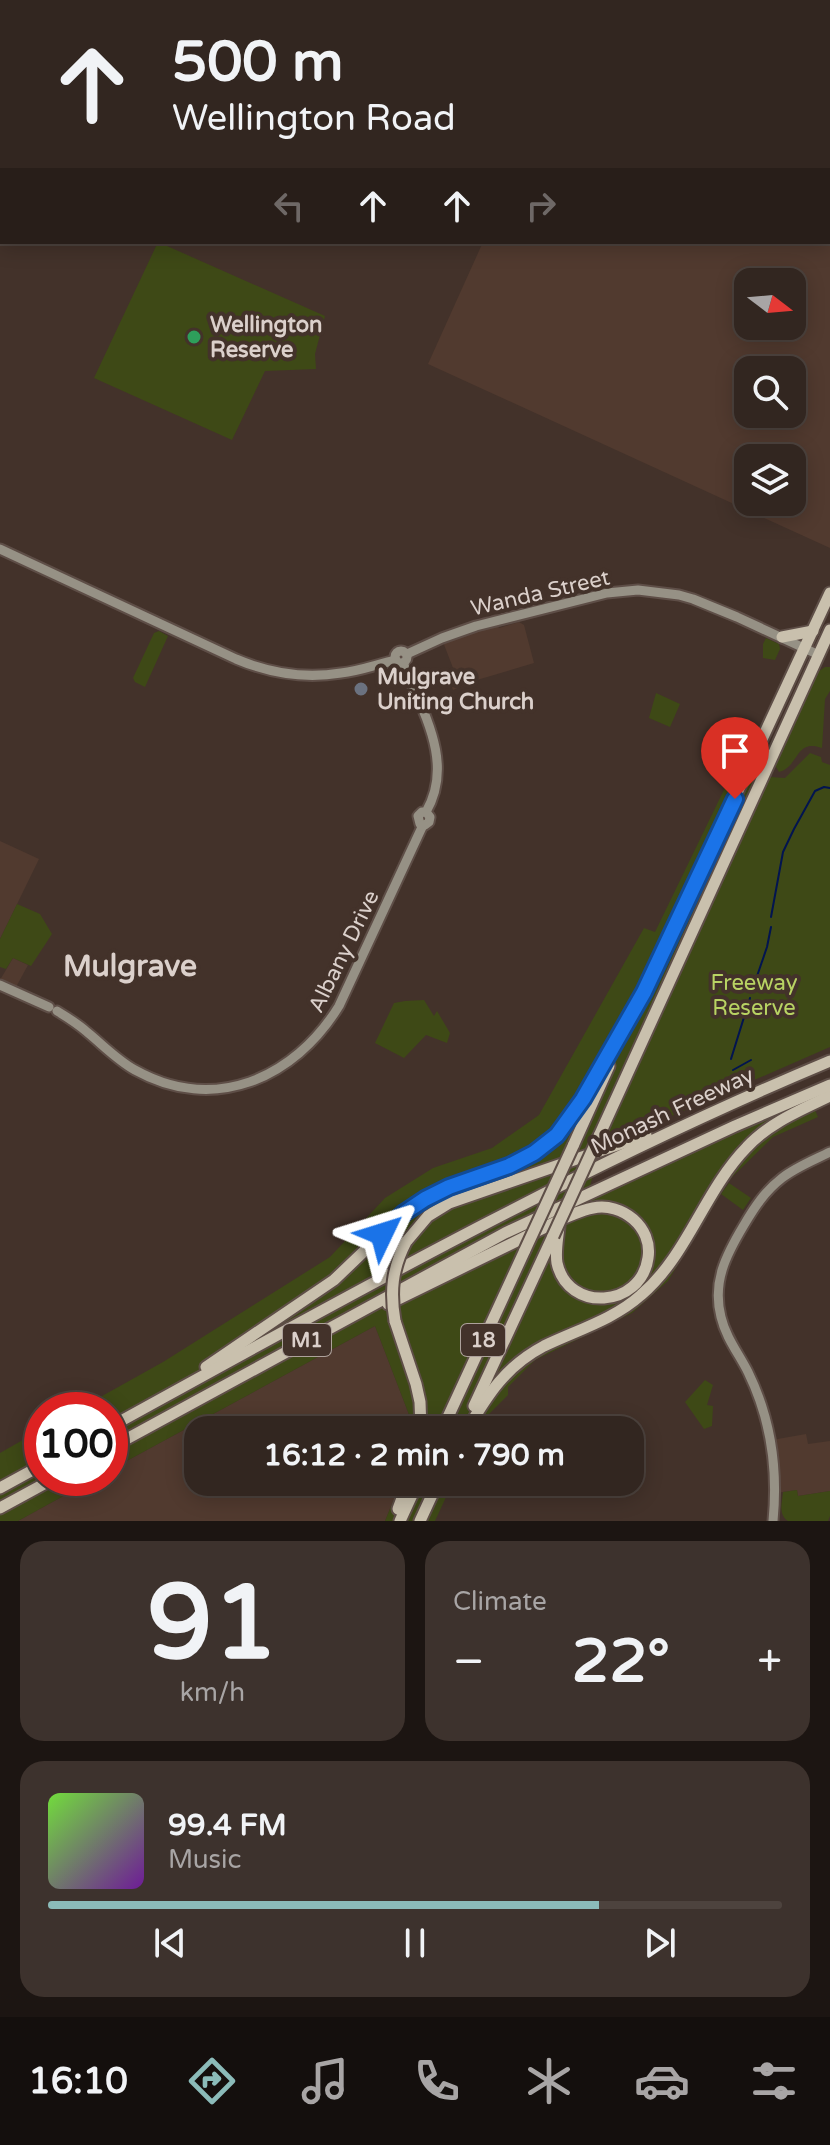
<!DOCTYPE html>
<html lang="en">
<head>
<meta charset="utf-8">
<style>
	:root { --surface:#322620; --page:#3d322d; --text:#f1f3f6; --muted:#a8a5a5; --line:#4d433e; --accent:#8bbbb9 }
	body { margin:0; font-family:"Varela Round",sans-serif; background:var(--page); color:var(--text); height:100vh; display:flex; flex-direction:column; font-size:30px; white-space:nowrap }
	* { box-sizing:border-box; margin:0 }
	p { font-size:26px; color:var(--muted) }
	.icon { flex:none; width:44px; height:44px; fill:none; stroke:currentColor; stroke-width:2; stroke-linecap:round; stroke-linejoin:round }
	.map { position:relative; height:1521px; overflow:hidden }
	.panel { display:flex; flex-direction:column; gap:20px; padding:20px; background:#1c1512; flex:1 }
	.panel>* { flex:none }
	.top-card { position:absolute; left:0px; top:0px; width:830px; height:244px; box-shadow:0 4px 20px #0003,0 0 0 2px var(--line); background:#322620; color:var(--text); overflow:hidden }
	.needle { width:52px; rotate:106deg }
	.buttons { position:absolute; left:734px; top:268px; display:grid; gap:16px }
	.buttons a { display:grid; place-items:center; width:72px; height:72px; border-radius:16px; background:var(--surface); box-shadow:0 4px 20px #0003,0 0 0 2px var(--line); font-size:40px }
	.speed { position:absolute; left:24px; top:1392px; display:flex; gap:16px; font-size:40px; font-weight:700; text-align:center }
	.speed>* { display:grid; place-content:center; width:104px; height:104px; border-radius:50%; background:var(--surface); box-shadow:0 4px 20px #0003,0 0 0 2px var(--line); line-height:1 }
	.speed .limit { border:12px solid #d22; background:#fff; color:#111 }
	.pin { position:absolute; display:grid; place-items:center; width:68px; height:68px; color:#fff; margin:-82px -34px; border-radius:50% 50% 50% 0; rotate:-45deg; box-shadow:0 0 8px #0007 }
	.pin .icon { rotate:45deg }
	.me { position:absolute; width:88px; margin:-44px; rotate:49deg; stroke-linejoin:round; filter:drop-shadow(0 0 6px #0008) }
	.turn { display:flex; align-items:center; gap:28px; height:168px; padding:0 40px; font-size:36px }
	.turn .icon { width:104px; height:104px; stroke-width:2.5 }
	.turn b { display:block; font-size:56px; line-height:68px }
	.lanes { display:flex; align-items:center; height:76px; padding:0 40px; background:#0003; justify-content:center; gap:40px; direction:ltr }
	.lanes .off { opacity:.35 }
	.big { font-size:60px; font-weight:700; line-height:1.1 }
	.panel .tile { flex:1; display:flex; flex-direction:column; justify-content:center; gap:12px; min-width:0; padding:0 28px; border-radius:24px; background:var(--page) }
	.panel .dial { align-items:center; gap:0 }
	.dial b { font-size:104px; line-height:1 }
	.song { display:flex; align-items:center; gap:24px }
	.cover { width:96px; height:96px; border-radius:12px; background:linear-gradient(135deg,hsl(100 70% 55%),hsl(280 70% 35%)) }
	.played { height:8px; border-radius:4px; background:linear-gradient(90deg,var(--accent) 75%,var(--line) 75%) }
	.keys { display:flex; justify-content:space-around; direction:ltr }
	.heat { display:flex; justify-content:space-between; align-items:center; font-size:44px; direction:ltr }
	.panel .tiles { flex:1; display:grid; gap:20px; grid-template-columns:1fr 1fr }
	.tile:last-child { grid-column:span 2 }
	.trip { position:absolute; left:184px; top:1416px; width:460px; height:80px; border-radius:24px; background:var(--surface); box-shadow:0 4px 20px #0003,0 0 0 2px var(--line); font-weight:700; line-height:80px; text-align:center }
	.tabs { display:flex; height:128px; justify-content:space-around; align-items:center; background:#140f0d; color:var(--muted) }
	.tabs .icon { width:56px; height:56px }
	.tabs .active { color:var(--accent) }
	.tabs b { font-size:36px; color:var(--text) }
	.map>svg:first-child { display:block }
	.built { fill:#513a2f; fill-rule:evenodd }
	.green { fill:#3e4916 }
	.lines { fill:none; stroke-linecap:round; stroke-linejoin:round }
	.stream { stroke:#021450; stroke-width:2 }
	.secondary-casing { stroke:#5e4e47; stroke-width:13 }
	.highway-casing { stroke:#5e4e47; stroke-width:15 }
	.secondary { stroke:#969185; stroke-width:9 }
	.highway { stroke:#c9c0ad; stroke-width:11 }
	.highway-bridge-casing { stroke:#5e4e47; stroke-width:15; stroke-linecap:butt }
	.highway-bridge { stroke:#c9c0ad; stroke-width:11 }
	.route-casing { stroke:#114b97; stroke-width:20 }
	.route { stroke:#1a73e8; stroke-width:14 }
	.leisure-dot { fill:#2e9e5b; stroke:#43322a; stroke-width:3 }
	.worship-dot { fill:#6b7280; stroke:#43322a; stroke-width:3 }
	.labels { text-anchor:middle; stroke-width:8; stroke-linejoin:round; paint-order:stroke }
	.shield { fill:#43322a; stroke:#ada19b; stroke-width:2 }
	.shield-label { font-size:20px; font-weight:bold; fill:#dbd0cb }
	.poi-label { font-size:22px; font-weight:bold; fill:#dbd0cb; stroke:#43322a; text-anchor:start }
	.street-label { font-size:22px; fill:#dbd0cb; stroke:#43322a }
	.park-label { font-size:22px; fill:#b8d363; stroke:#43322a }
	.district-label { font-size:30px; font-weight:bold; fill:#dbd0cb; stroke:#43322a }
</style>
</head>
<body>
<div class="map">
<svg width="830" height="1521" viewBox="0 0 830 1521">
	<rect width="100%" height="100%" fill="#43322a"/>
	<g class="built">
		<polygon points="454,0 830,0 830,191 828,190 828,2 457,2"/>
		<path d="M828,234L830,235V548L428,364L483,242H828ZM792,282V326H748V282ZM792,370V414H748V370ZM792,458V502H748V458Z"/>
		<polygon points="519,622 524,625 534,663 477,680 453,690 448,676 455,673 443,642 497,623 499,628"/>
		<polygon points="0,841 39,859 0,939"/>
		<polygon points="13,958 28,965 16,987 0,980"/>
		<polygon points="375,1326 413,1425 412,1430 198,1430 198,1482 401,1482 385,1521 18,1521 96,1478 110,1478 110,1470"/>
		<polygon points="806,1434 808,1444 830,1441 830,1491 798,1496 797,1490 776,1493 772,1440"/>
	</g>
	<g class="green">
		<polygon points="158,242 325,316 315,354 316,369 265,371 232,440 94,378"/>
		<polygon points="159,631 168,636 145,687 135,682 133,678 154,633"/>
		<polygon points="766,638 779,644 780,649 775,660 763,658 763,644"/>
		<path d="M825,667H830V691L825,699L822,748C795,738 799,767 779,772L775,765L781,747L815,674Z"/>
		<polygon points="656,693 680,704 670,727 649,718"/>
		<polygon points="810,753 821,757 822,762 830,765 830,1047 601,1147 588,1193 808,1094 818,1117 773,1137 729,1180 668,1281 632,1313 535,1360 508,1387 508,1395 489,1414 479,1430 412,1430 413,1425 375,1326 110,1470 110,1410 77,1410 163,1362 330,1257 385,1198 433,1168 492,1148 539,1115 644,928 655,932 735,767 768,781 770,777 785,778"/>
		<polygon points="17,904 40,914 52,934 31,966 13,958 6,969 0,967 0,939"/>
		<polygon points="424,1000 434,1016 437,1011 450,1033 447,1043 426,1035 404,1058 375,1043 394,1003 405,1001"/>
		<polygon points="729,1183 751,1198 743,1210 721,1194"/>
		<polygon points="705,1380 713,1385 707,1405 713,1406 712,1426 704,1429 685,1402"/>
		<polygon points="42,1429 42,1478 96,1478 18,1521 0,1521 0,1453"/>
		<polygon points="401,1482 453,1482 435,1521 385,1521"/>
		<path d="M797,1490L798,1496L830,1491V1516L828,1521H788C778,1514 782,1503 783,1492Z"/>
	</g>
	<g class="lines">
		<g class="stream">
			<polyline points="366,0 371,2"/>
			<polyline points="771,917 783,852 794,829 815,791 824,787 830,788"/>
			<polyline points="755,982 767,947 771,927"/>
			<polyline points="731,1059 750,998"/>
			<polyline points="733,1070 751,1060"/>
		</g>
		<g class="secondary-casing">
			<g id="secondary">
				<path d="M0,549L236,659C269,673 305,679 341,673C360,671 378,664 396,660"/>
				<circle cx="401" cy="657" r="6"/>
				<polyline points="407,654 442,638 476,626 607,593 638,590 679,595 693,599 737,617 819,655"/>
				<path d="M403,663C422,711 455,762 426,812H422L418,816L420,824L425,825L429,822L430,817L426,812"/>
				<polyline points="0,985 49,1007"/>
				<path d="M57,1011C67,1017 78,1024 87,1032C103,1045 117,1060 135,1070C214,1114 294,1079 339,1006L423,825"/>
				<path d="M773,1521C778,1470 771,1419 748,1372C739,1354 726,1338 721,1317C712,1282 726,1255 744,1225C754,1208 765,1191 782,1178C796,1167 814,1160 830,1152"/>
			</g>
		</g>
		<g class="highway-casing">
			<g id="highway">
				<polyline points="403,0 407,2"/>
				<polyline points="438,0 442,2"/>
				<polyline points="828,201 830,202"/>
				<polyline points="828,213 830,214"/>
				<polyline points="782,637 813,631"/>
				<polyline points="642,997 830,593"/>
				<polyline points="599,1136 830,630"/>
				<polyline points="573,1146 609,1066"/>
				<polyline points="406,1242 428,1216 449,1203 646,1135"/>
				<path d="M388,1304C436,1281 483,1257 531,1234C551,1225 572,1212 593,1208C622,1202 653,1227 648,1258C641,1308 568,1313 557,1263C555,1251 558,1238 559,1226"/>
				<polyline points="395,1321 416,1384 420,1402 421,1430"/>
				<polyline points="206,1367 334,1280 404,1213 425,1199 449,1187 509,1166 534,1153 557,1135 583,1099 644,992"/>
				<polyline points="474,1406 553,1236"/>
				<path d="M110,1427C346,1297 581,1165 830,1061"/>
				<polyline points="442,1430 525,1250"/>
				<path d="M467,1430C488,1394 506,1366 544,1346C577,1330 613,1320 641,1295C688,1255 704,1191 747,1147C769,1123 801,1110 830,1096"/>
				<polyline points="110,1448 505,1233 735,1126 830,1085"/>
				<polyline points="0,1488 42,1465"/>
				<polyline points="0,1508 55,1478"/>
				<polyline points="398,1509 408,1482"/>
				<polyline points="400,1521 418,1482"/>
				<polyline points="420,1521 438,1482"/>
			</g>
		</g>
		<use href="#secondary" class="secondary"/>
		<use href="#highway" class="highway"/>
		<g class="highway-bridge-casing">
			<g id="highway-bridge">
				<polyline points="553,1236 599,1136"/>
				<polyline points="525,1250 573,1146"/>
				<path d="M395,1321C390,1292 392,1269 406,1242"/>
			</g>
		</g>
		<use href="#highway-bridge" class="highway-bridge"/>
	</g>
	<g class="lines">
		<g class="route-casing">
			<polyline id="route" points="382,1234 404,1213 425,1199 449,1187 509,1166 534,1153 557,1135 583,1099 644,992 735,799"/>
		</g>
		<use href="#route" class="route"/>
	</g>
	<circle class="leisure-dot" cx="194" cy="337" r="8"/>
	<circle class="worship-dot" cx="361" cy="689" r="8"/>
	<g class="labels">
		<g class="shield">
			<rect x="283" y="1324" width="48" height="32" rx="6"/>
			<rect x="461" y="1324" width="44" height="32" rx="6"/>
		</g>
		<g class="shield-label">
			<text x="307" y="1347">M1</text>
			<text x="483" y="1347">18</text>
		</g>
		<g class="poi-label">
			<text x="210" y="332">Wellington<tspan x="210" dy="25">Reserve</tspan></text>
			<text x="377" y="684">Mulgrave<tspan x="377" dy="25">Uniting Church</tspan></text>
		</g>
		<g class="street-label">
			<text transform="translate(540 592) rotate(-13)" y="8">Wanda Street</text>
			<text transform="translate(343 951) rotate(-64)" y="8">Albany Drive</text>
			<text transform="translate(672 1110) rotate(-25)" y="8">Monash Freeway</text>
		</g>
		<g class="park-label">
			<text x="754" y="990">Freeway<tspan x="754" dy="25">Reserve</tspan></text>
		</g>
		<g class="district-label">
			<text x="130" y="976">Mulgrave</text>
		</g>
	</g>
</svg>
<div class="buttons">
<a><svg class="needle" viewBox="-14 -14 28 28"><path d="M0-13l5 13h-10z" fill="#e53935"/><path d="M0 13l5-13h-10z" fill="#a8a5a5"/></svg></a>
<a><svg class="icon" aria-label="search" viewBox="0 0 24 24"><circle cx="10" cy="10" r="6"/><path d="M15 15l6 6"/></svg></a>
<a><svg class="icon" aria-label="layers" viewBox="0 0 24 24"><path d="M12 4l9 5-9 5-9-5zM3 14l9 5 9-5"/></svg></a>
</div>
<div class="speed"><div class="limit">100</div></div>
<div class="pin" style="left:735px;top:799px;background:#d93025"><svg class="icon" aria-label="arrive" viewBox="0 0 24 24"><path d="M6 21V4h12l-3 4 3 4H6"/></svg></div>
<svg class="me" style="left:382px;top:1234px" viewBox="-20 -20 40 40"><path d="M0-17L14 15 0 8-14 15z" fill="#1a73e8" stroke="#fff" stroke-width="4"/></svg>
<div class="trip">16:12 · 2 min · 790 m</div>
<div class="top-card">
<div class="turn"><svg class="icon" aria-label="ahead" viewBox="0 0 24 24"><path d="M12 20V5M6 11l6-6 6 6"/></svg><div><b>500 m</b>Wellington Road</div></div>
<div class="lanes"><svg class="icon off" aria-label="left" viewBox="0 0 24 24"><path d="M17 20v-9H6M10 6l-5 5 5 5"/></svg><svg class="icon" aria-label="ahead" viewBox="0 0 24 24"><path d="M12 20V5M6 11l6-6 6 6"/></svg><svg class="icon" aria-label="ahead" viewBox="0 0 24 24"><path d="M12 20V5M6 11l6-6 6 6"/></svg><svg class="icon off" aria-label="right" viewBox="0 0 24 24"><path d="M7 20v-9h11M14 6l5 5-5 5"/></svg></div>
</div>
</div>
<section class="panel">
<div class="tiles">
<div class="tile dial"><b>91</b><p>km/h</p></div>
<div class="tile"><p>Climate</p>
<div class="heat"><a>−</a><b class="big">22°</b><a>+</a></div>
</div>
<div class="tile">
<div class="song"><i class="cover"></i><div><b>99.4 FM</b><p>Music</p></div></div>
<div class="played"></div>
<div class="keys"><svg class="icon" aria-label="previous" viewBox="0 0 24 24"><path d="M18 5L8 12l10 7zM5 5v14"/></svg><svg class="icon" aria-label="pause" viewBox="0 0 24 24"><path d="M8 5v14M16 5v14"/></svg><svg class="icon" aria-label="next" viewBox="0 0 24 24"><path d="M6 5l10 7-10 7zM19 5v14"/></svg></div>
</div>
</div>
</section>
<nav class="tabs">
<b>16:10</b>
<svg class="icon active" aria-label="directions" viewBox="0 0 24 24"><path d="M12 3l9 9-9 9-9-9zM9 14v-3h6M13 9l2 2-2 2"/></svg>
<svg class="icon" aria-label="music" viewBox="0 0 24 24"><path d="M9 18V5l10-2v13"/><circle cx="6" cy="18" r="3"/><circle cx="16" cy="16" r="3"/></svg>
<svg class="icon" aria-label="phone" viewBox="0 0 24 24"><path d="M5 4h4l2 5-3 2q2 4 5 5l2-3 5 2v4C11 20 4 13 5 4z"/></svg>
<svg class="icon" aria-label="climate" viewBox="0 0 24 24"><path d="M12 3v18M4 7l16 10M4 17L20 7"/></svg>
<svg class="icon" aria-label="car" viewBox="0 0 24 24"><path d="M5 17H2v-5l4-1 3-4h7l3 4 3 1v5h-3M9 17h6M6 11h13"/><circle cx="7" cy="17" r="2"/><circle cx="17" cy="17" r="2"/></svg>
<svg class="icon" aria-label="filters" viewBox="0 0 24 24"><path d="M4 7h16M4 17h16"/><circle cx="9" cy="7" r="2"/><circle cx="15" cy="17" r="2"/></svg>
</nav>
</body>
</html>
